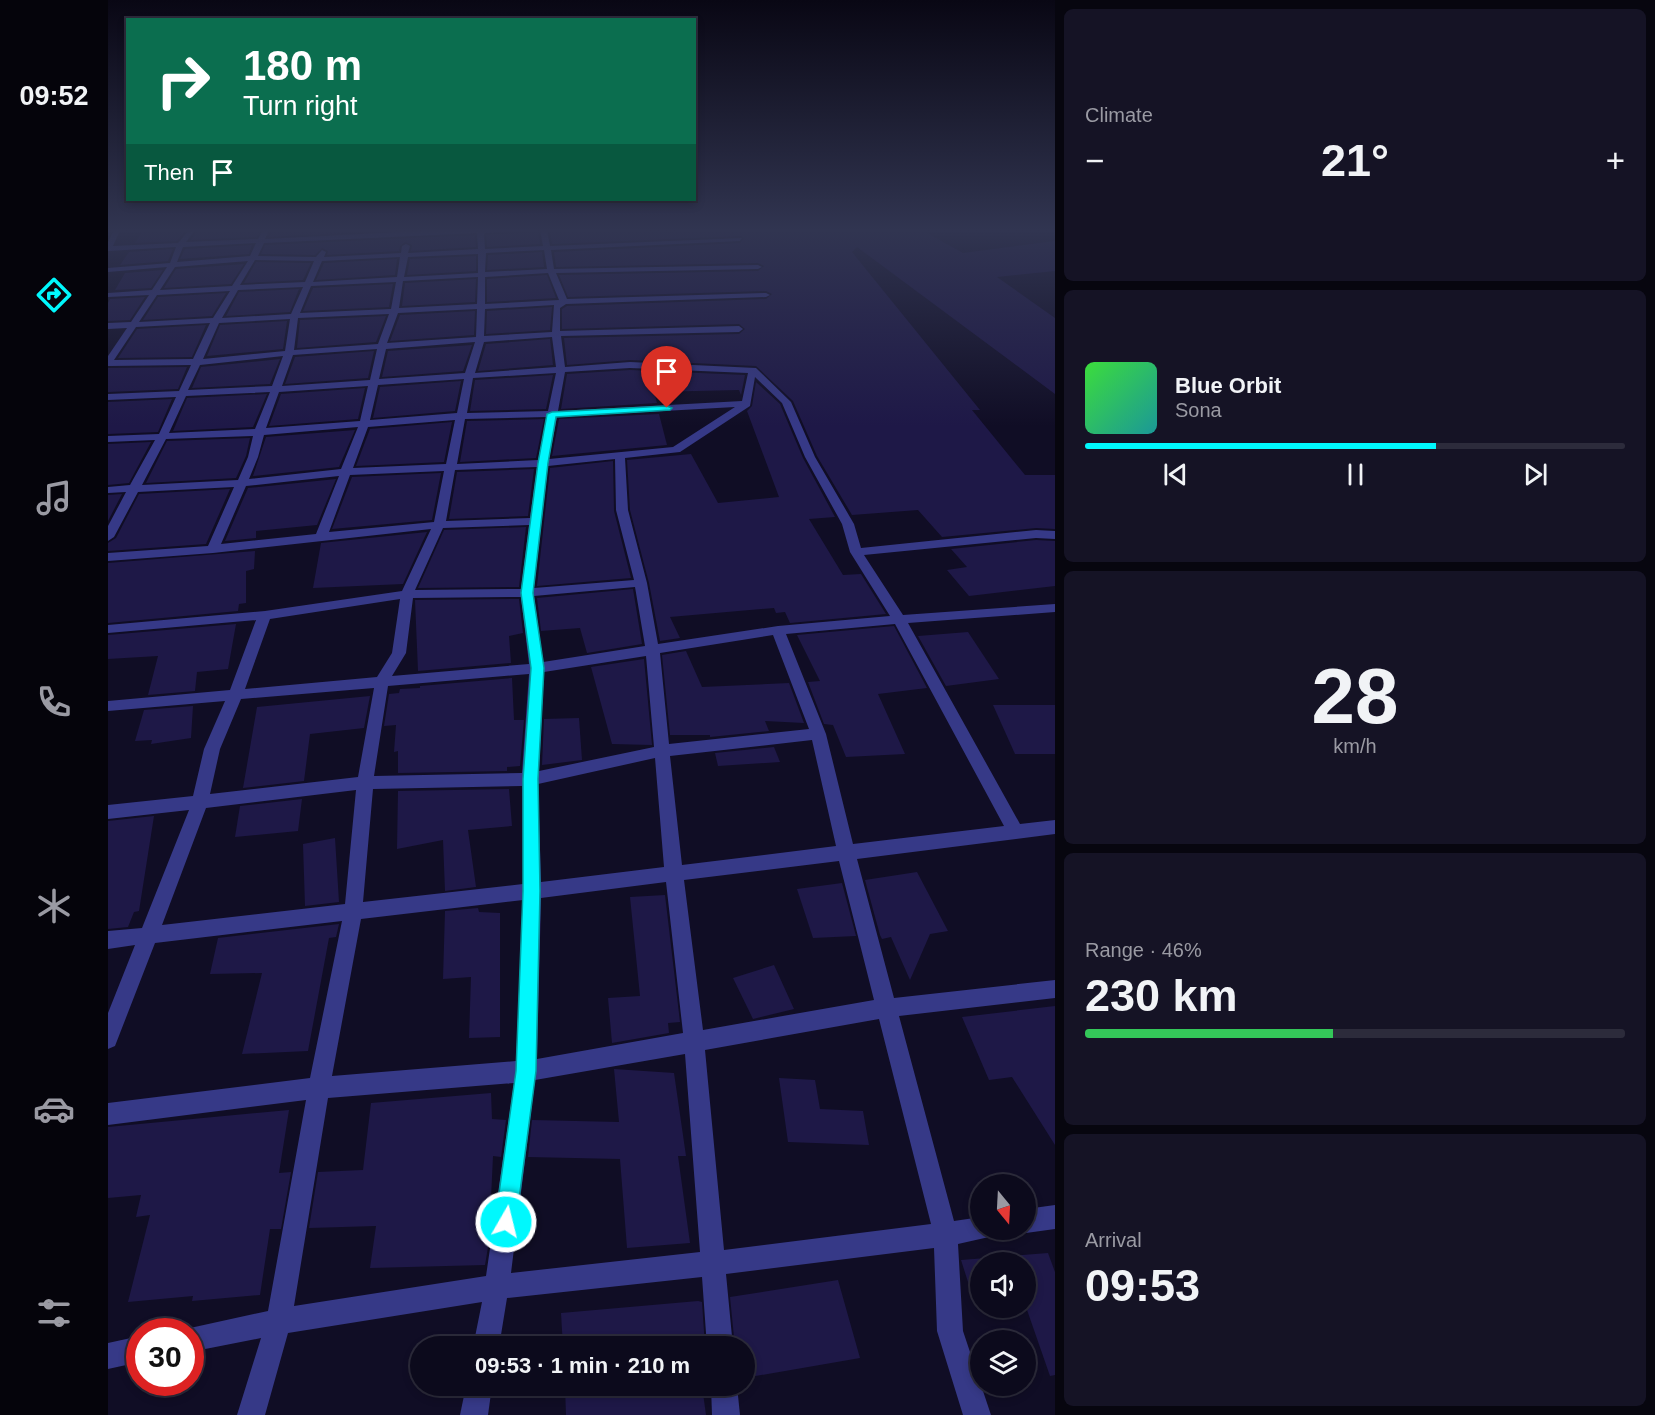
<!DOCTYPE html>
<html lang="en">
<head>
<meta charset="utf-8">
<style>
	:root { --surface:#0c0a1c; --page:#151325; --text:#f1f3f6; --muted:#9a9aa3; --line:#2c2b3b; --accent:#00f8fd }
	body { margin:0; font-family:Arial,sans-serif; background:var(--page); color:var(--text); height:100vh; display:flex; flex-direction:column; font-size:22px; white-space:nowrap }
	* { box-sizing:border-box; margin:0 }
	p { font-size:20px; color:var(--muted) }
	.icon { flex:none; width:33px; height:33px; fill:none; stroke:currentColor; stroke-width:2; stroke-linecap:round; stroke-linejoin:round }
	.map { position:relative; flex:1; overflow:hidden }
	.side { display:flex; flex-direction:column; gap:9px; padding:9px; background:#07060f; width:600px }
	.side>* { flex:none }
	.banner { position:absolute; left:18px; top:18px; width:570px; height:183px; border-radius:0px; box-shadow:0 3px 9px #0003,0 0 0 2px var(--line); background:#0b6e4f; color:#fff; overflow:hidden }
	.needle { width:39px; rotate:162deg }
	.buttons { position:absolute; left:862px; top:1174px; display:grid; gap:12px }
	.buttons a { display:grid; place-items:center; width:66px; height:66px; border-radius:50%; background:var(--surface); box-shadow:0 3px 9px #0003,0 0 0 2px var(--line); font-size:30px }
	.speed { position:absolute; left:18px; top:1318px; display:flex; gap:12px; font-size:30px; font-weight:700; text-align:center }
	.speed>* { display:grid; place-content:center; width:78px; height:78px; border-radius:50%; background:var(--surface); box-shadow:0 3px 9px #0003,0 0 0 2px var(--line); line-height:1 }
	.speed .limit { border:9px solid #d22; background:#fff; color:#111 }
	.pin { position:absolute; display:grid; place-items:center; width:51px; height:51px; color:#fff; margin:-62px -26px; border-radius:50% 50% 50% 0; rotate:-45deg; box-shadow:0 0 6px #0007 }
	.pin .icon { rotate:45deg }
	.me { position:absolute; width:66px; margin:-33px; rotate:8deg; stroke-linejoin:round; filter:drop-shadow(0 0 4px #0008) }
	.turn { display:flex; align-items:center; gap:21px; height:126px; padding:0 18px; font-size:27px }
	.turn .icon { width:78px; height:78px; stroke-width:2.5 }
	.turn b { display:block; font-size:42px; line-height:51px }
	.then { display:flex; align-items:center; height:57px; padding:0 18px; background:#0003; gap:12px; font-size:22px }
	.big { font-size:45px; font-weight:700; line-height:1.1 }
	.side .tile { flex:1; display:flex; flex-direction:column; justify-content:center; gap:9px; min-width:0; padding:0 21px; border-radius:9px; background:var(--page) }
	.side .dial { align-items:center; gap:0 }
	.dial b { font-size:78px; line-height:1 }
	.song { display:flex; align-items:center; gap:18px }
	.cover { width:72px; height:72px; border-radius:9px; background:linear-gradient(135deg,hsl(120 70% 55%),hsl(180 70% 35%)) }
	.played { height:6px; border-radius:3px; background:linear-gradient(90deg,var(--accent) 65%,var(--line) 65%) }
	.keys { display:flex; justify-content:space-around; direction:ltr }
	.heat { display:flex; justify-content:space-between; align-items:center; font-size:33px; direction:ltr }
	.charge { height:9px; border-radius:4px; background:linear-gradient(90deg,#34c759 46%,var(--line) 0) }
	.trip { position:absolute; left:302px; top:1336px; width:345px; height:60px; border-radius:30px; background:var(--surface); box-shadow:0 3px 9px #0003,0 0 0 2px var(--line); font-weight:700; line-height:60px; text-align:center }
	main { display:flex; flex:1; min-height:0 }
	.tabs { display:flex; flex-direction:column; width:108px; justify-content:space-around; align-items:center; background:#05040b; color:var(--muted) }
	.tabs .icon { width:42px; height:42px }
	.tabs .selected { color:var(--accent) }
	.tabs b { font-size:27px; color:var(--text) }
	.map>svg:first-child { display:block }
	.building { fill:#1e1847 }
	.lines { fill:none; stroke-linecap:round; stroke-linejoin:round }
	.minor { fill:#363987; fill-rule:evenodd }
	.route { fill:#00f8fd; stroke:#00a1a4; stroke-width:1.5 }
</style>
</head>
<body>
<main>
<nav class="tabs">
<b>09:52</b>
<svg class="icon selected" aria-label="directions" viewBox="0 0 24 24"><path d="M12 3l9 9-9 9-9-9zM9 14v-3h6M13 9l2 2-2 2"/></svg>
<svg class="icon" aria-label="music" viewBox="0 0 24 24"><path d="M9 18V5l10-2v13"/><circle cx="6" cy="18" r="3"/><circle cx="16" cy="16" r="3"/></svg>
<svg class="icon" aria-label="phone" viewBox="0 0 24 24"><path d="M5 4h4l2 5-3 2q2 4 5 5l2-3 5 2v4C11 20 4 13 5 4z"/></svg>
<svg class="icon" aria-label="climate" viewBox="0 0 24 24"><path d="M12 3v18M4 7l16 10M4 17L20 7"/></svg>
<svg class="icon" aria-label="car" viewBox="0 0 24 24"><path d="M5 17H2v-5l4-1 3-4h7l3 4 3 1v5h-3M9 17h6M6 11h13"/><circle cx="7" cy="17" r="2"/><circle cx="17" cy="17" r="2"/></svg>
<svg class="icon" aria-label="filters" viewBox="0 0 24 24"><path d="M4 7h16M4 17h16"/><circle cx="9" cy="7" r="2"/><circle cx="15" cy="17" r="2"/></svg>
</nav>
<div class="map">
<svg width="947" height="1415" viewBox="0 0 947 1415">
	<rect width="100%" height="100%" fill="#100d25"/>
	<g class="building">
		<polygon points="36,228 80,228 69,241 27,243"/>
		<polygon points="91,228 154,228 149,237 83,240"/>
		<polygon points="164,228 329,228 161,237"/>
		<polygon points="446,228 535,228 535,232 556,231 558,233 574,230 650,228 810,228 855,253 947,241 947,271 889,277 947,318 947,394 749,247 744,252 872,410 864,410 917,475 947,475 947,529 928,528 834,537 810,510 744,515 709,456 685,401 648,366 522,360 459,365 456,338 631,334 637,329 631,324 454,329 454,309 459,306 658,299 664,294 658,291 460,297 451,275 650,271 656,266 650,263 448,267 446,252 632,243 636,238 634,236 444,244 442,231"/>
		<polygon points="430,232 432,244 379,247 378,235"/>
		<polygon points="367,235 368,247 303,251 304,245 297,242 292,246 291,251 219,255 220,251 214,248 207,255 153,254 157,245"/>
		<polygon points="144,245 141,254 72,259 77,249"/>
		<polygon points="65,249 60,261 12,265 21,252"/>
		<polygon points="434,252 436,267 379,270 380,255"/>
		<polygon points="368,256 368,271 299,275 302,259"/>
		<polygon points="289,259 287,275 208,280 216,263"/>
		<polygon points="148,262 203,263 195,280 136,283"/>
		<polygon points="136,264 123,284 56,288 68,269"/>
		<polygon points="55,270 43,288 7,290 17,273"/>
		<polygon points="439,275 448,298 379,302 379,279"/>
		<polygon points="368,279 367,302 294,306 297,283"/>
		<polygon points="285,284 281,307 195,311 205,288"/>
		<polygon points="191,289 182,312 118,316 131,292"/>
		<polygon points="118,293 104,316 35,320 50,297"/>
		<polygon points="37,297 22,320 0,321 0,303 2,299"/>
		<polygon points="444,307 442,330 378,334 379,311"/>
		<polygon points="367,311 366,335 282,341 292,315"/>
		<polygon points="278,316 268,342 189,348 192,320"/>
		<polygon points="179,321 175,349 99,356 112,325"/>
		<polygon points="98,325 84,357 10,358 29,329"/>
		<polygon points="442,339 445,365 370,371 378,344"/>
		<polygon points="364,345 355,371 274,377 280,351"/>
		<polygon points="266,351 260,378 177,384 187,357"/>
		<polygon points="172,359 162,384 84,388 93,367"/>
		<polygon points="79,367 70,389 0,392 0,368"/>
		<polygon points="522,370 637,375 633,395 631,390 546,392 549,403 453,409 459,374"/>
		<polygon points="445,375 438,409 362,411 367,380"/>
		<polygon points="353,381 347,411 265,418 272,387"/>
		<polygon points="648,382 672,404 695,458 727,517 701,519 735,575 753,574 778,614 682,623 677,612 668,613 666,608 562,617 572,638 552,641 541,583 522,510 519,460 583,454 610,503 671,497 639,411 644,406"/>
		<polygon points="257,388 250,419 161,426 173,394"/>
		<polygon points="159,394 145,427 65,431 79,398"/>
		<polygon points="64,399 50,432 0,434 0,402"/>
		<polygon points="551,414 559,445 444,456 451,419"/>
		<polygon points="436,419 428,458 352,462 359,421"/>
		<polygon points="344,422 336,462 248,466 262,429"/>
		<polygon points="247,430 231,467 145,476 158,437"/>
		<polygon points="142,438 138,456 128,478 38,483 59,441"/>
		<polygon points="43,442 21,483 0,485 0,444"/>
		<polygon points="505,461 506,511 523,578 429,586 442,468"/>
		<polygon points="426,469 420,516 341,519 349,472"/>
		<polygon points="333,473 324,520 224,529 244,477"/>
		<polygon points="228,479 209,525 148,531 148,538 117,541 140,488"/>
		<polygon points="122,489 98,544 0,551 0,543 8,538 31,494"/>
		<polygon points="14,494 0,521 0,495"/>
		<polygon points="418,527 411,587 310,588 336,530"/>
		<polygon points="319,532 295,584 205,588 213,543"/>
		<polygon points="928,540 947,541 947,586 861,596 839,570 859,567 843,549"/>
		<polygon points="147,551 146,569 138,571 138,603 131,604 130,611 0,623 0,563"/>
		<polygon points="525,589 534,644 479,653 472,628 433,631 429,598"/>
		<polygon points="411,599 415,633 401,636 403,663 310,671 307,600"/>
		<polygon points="128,624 120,669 89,672 87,691 40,695 50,656 0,659 0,635"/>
		<polygon points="786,626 819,688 770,694 797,754 738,757 725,725 716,724 700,682 712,681 689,635"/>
		<polygon points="860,632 891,679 838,686 810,636"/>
		<polygon points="578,651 594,687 681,683 696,723 657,721 661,731 602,737 602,735 562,735 554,655"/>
		<polygon points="536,659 544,745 504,744 483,667"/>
		<polygon points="404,678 406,720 416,720 412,766 399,767 399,771 290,773 290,751 286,752 288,725 276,726 281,694 291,693 292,689 312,688 312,686"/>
		<polygon points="262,696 256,728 202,734 196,781 135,788 149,707"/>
		<polygon points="885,705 947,705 947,754 907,754"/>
		<polygon points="85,706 83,738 43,744 44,740 27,741 36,710"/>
		<polygon points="471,718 474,760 434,765 436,719"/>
		<polygon points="666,747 672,762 610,766 607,753"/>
		<polygon points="401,789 404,826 360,830 368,887 337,891 335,840 289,849 290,791"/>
		<polygon points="194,799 190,831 127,837 132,806"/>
		<polygon points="46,816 31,911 26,912 20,927 0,929 0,821"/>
		<polygon points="227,838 231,902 197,906 195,844"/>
		<polygon points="809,872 840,931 822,934 802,980 783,937 774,939 772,935 757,880"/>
		<polygon points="734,883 748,936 705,938 689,889"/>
		<polygon points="557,895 572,1022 560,1023 561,1033 504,1043 500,998 532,996 522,897"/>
		<polygon points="370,908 371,912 392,913 392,1037 361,1038 363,977 335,979 337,911"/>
		<polygon points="231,924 228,937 221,938 200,1051 134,1054 154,973 102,974 110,938"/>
		<polygon points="666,965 686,1009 645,1019 625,978"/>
		<polygon points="947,1006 947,1145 904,1077 881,1080 854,1017"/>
		<polygon points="506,1069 566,1073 578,1156 570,1156 582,1243 519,1248 512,1159 420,1157 424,1120 511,1122"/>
		<polygon points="671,1078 707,1080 712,1109 755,1111 761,1145 680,1142"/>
		<polygon points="383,1093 384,1119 398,1120 393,1157 385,1156 381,1241 377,1265 262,1268 268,1226 201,1228 210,1172 255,1170 263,1103"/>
		<polygon points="181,1110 171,1173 183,1172 173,1229 162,1229 152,1295 84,1301 85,1296 20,1302 42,1215 28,1217 33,1195 0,1198 0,1127"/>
		<polygon points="940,1253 947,1272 947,1375 942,1376 918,1307 918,1263 873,1263 873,1307 868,1307 853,1260"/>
		<polygon points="730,1280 752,1358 636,1378 636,1347 627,1347 622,1297"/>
		<polygon points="590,1301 594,1302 597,1347 455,1347 453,1313"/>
		<polygon points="457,1386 594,1386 598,1415 458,1415"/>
	</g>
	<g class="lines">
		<g class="minor">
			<path d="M7,228H13L5,246L70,243L83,228H89L78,242L150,239L156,228H162L157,239L369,228H444L439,230L442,246L634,238L632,241L443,250L446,269L650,265L654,267L650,269L448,273L459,299L658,293L662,295L658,297L458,304L452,308V331L631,326L635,329L631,332L453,336L457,367L522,362L648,368L683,402L707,457L746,524L753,548L928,530L947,531V539L928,538L756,555L795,615L947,604V612L800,623L912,824L947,820V834L749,859L786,998L947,980V998L791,1016L846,1221L873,1217V1230H885L881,1237L850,1244L855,1331L883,1415H855L829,1331L826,1248L618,1274L625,1347H599L594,1277L399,1298L391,1347H365L374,1302L180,1333L157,1415H129L153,1338L82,1352V1332H72L73,1330L160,1311L198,1100L0,1125V1103L202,1078L234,921L47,943L7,1046L0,1049V1013L27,945L0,949V931L34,928L81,810L0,819V805L85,796L96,749L117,701L0,711V701L122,690L148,620L0,633V625L157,611L294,591L323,529L105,553L0,561V553L100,546L126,487L30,492L6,537L0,541V526L18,492L0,493V487L22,485L47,440L0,442V436L51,434L68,397L0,400V394L71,391L83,365L0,366V356L19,328L0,329V323L23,322L41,295L0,297V293L44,290L59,267L0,272V268L62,263L68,247L0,251V242ZM432,230L435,246L377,249L376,233ZM369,233L370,249L300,253L302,246L298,244L294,246L293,253L216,257L218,252L214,250L208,257L150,256L156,243ZM148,243L142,256L69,262L75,247ZM436,250L439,269L377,272L378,253ZM370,254V273L296,277L300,257ZM292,257L289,277L205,282L214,261ZM147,260L206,261L197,282L132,285ZM140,261L124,286L52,290L67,267ZM440,273L451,300L377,304V277ZM370,277L369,304L291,308L295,281ZM288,282L283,309L192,313L203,286ZM195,287L183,314L114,318L130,290ZM122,291L105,318L31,322L49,295ZM446,305L444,332L376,336L377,309ZM369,309L368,337L279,343L290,313ZM281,314L270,344L186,350L190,318ZM182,319L177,351L95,359L111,323ZM102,323L85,359L6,360L28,327ZM444,337L448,367L367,373L376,342ZM367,342L357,373L271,379L278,349ZM269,349L262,380L174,386L185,355ZM175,356L164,386L80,390L92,365ZM522,368L640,373L634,401L450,411L457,372ZM448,373L440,411L359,413L365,378ZM647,377L674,403L697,457L734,524L742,552L782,616L670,626L550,644L539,583L520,510L517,458L572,452L642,406ZM356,379L349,413L262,420L270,385ZM260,386L252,421L158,428L171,392ZM162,392L147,429L61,433L78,396ZM627,407L565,447L441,459L449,417ZM439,417L430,460L349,464L357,419ZM347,420L338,464L245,468L260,427ZM250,427L233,469L141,479L150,457L156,435ZM145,436L140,457L130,480L34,485L58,439ZM507,459L508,510L526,580L426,588L440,466ZM429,467L422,518L338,521L347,470ZM336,471L326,522L221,532L242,475ZM231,476L208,534L113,544L138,486ZM421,525L413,589L307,590L335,528ZM527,587L537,646L435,662L426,596ZM413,597L421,664L284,676L298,653L305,598ZM292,599L284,653L269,677L137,689L162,619ZM787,624L896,826L745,844L718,734L678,634ZM665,635L701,729L561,744L552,653ZM538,656L546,747L431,771L436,672ZM421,674L414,773L266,776L280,686ZM266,688L250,777L102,794L112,749L133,699ZM704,740L728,846L574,865L562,756ZM547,758L556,867L433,882L430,784ZM414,786L415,884L255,902L265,789ZM248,790L237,904L54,925L98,808ZM731,861L766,1000L595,1030L576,880ZM558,882L575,1033L429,1059L433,898ZM415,900L408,1061L224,1076L253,919ZM771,1019L823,1224L616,1250L597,1050ZM577,1054L592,1252L403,1273L427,1080ZM406,1083L378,1276L186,1306L220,1098Z"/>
			<polygon points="947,1205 947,1229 918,1233 911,1230 918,1230 918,1209"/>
			<polygon points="32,1336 32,1362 0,1369 0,1343"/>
			<polygon points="358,1386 384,1386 380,1415 352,1415"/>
			<polygon points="603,1386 629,1386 632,1415 604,1415"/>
		</g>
	</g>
	<linearGradient id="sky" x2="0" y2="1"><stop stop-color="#090714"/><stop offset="0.54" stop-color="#313551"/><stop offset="1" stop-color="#313551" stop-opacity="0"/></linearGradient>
	<rect width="947" height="426" fill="url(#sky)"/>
	<polygon class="route" points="559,406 564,408 562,410 448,417 440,463 425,593 436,668 430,779 432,891 428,1071 408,1222 405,1230 398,1233 390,1230 387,1222 408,1071 415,891 415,779 423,668 413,593 430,463 439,414 444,412"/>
</svg>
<div class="buttons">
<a><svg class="needle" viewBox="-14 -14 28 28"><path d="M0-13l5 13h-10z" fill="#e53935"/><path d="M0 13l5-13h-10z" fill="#9a9aa3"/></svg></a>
<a><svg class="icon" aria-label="sound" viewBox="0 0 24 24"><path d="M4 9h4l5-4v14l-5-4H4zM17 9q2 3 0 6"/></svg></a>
<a><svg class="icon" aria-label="layers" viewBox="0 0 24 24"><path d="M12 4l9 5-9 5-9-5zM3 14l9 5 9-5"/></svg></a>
</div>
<div class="speed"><div class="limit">30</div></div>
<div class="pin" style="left:559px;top:408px;background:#d93025"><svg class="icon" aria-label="arrive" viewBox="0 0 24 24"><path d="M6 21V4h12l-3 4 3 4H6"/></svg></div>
<svg class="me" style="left:398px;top:1222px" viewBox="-20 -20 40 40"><circle r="17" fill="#00f8fd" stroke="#fff" stroke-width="3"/><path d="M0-11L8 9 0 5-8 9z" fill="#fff"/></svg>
<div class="trip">09:53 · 1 min · 210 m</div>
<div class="banner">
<div class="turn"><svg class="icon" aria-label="right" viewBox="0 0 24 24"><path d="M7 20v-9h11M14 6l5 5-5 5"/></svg><div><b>180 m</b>Turn right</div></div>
<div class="then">Then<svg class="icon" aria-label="arrive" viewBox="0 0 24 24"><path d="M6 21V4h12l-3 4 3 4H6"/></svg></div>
</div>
</div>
<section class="side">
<div class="tile"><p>Climate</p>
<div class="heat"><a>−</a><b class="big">21°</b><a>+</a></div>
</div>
<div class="tile">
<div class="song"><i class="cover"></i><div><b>Blue Orbit</b><p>Sona</p></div></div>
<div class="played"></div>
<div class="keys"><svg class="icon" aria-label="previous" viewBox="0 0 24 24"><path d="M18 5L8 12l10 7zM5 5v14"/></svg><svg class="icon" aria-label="pause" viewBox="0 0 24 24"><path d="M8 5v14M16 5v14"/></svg><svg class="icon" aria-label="next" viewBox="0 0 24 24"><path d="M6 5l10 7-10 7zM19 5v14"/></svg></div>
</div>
<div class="tile dial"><b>28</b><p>km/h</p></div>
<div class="tile"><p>Range · 46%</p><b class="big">230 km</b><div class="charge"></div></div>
<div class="tile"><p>Arrival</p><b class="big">09:53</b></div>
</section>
</main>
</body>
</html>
